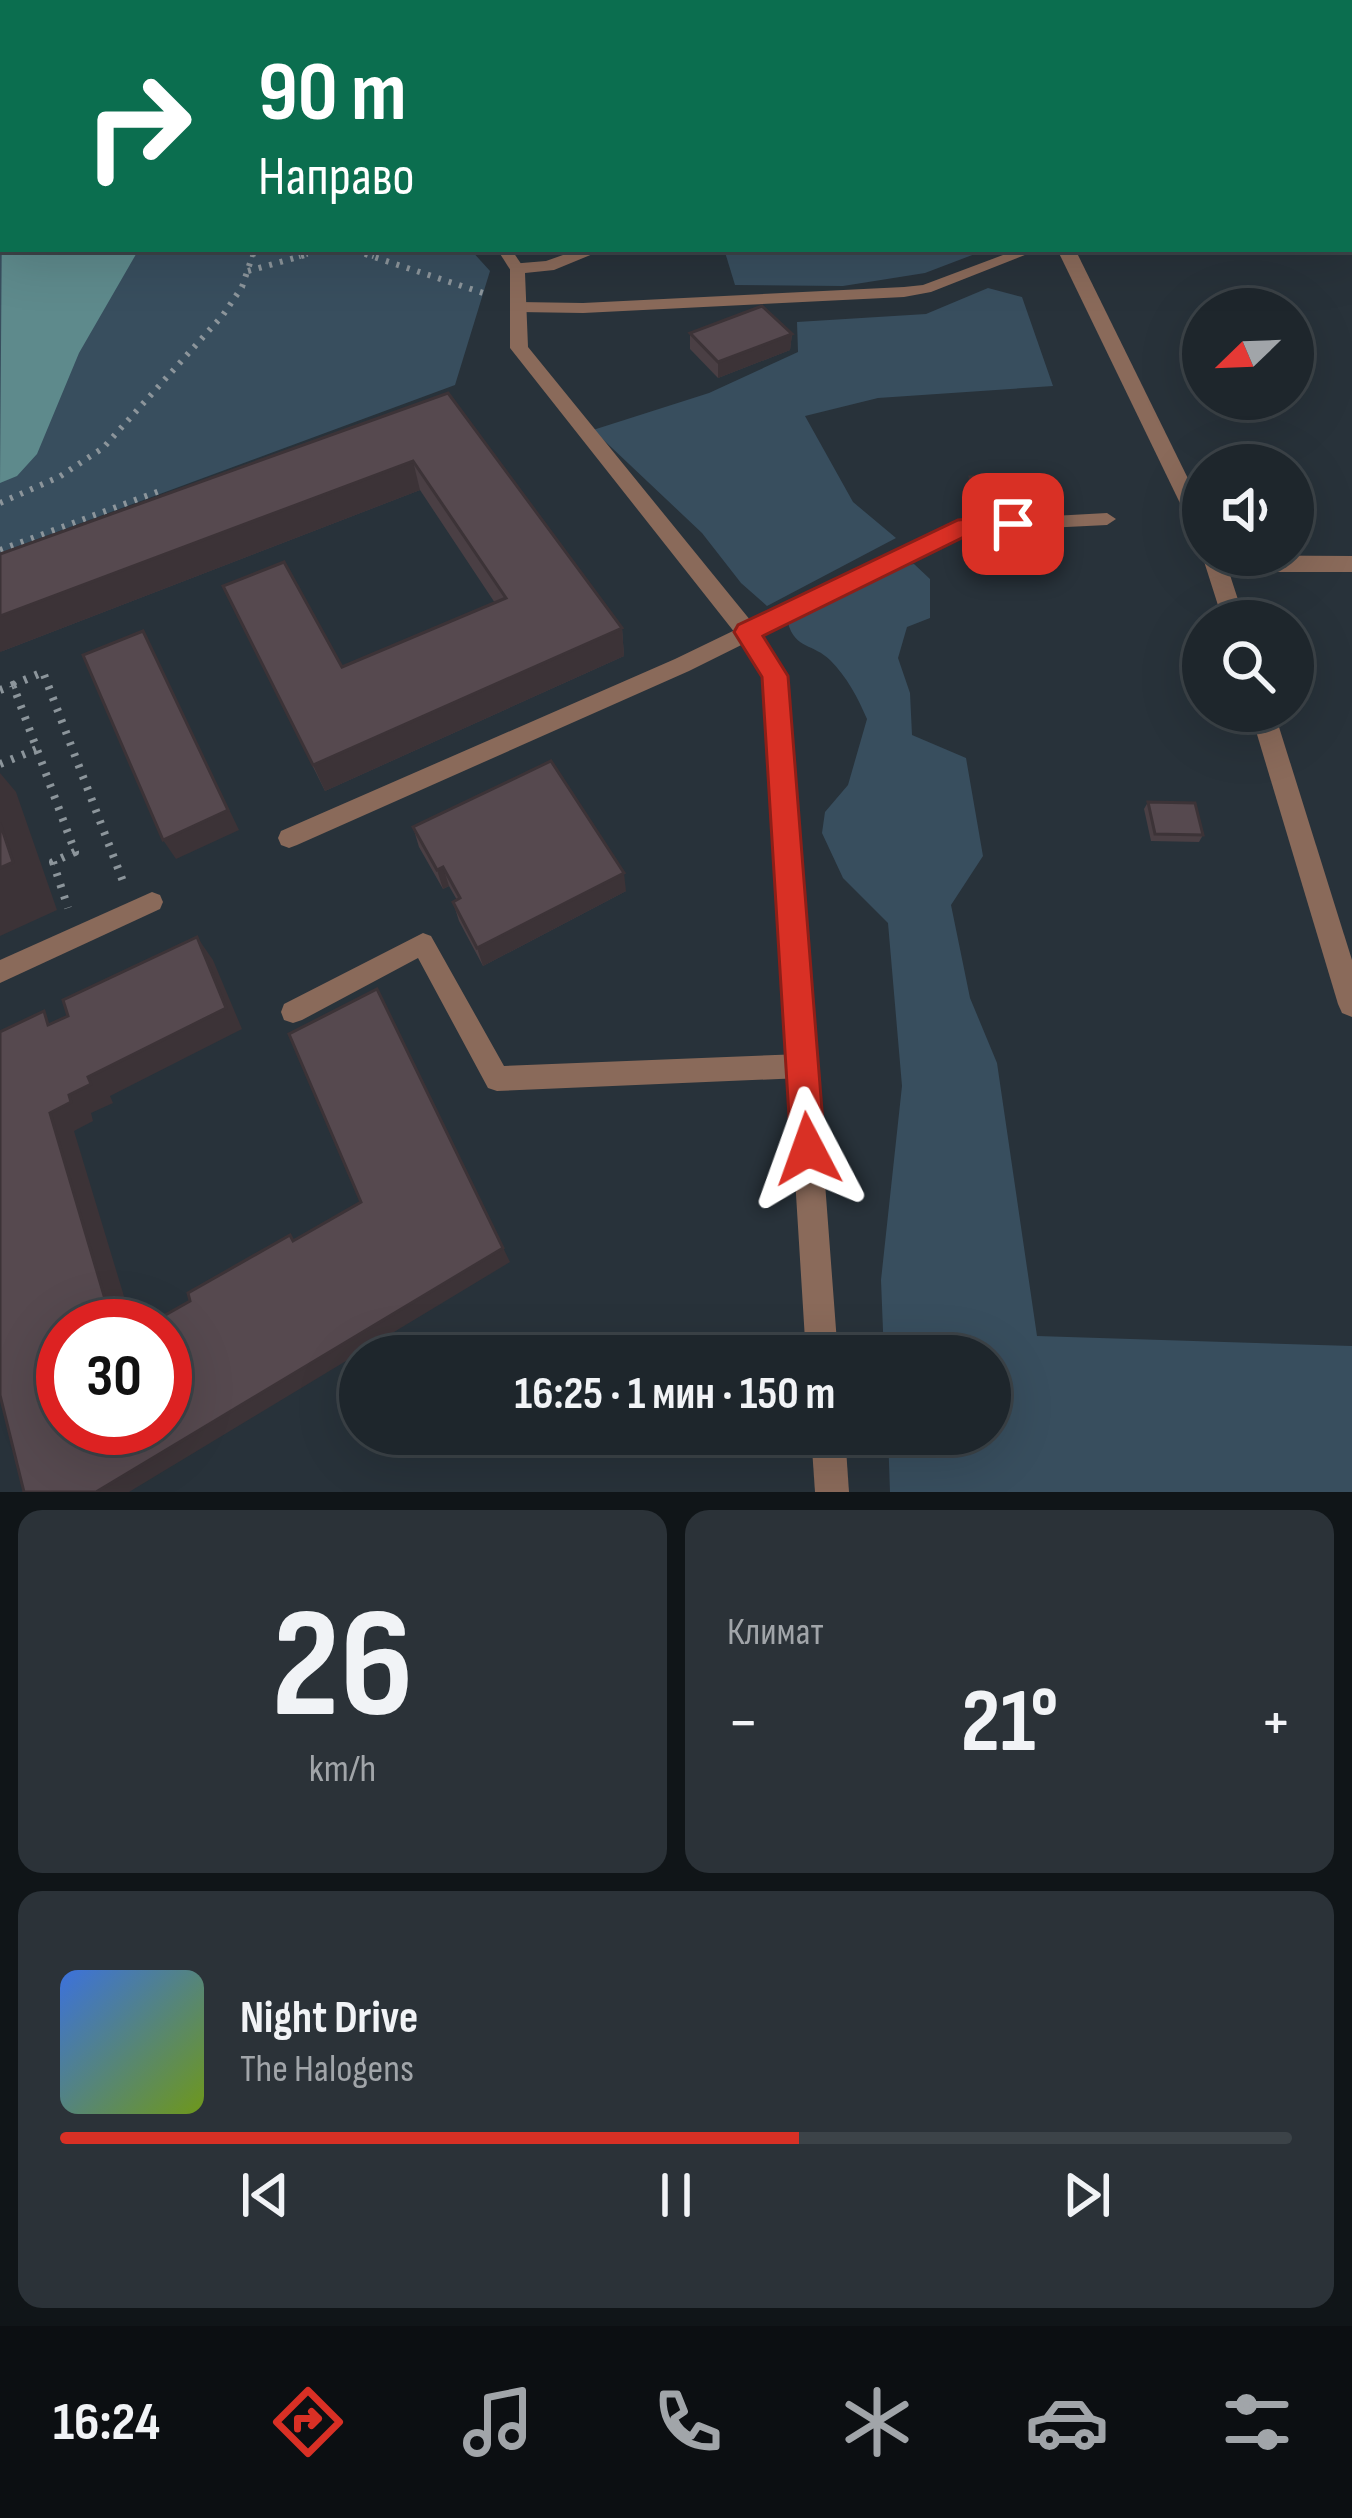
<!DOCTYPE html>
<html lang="ru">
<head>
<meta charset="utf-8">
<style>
	:root { --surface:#1e262c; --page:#2b3238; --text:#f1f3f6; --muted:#a1a5a9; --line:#3c4348; --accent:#d93025 }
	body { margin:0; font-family:"Sofia Sans Condensed",sans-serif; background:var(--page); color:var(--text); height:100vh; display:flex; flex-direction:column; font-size:45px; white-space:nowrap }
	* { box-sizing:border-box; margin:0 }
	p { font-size:39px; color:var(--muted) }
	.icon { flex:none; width:66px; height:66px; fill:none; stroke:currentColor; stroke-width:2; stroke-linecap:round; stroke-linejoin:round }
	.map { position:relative; height:1492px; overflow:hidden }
	.side { display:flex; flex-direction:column; gap:18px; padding:18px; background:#101518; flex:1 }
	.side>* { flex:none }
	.top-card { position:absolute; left:0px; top:0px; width:1353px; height:252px; box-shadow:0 12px 48px #0002,0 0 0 3px var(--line); background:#0b6e4f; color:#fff; overflow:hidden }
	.needle { width:78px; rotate:247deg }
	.fabs { position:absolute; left:1182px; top:288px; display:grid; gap:24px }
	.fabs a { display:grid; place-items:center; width:132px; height:132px; border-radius:50%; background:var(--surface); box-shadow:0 12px 48px #0002,0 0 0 3px var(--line); font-size:60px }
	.speed { position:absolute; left:36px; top:1299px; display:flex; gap:24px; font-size:60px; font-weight:700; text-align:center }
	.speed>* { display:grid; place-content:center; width:156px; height:156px; border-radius:50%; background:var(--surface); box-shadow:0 12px 48px #0002,0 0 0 3px var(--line); line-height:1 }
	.speed .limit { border:18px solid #d22; background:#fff; color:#111 }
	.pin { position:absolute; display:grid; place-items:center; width:102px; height:102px; color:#fff; margin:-51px; border-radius:24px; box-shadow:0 6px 18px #0006 }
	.me { position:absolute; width:132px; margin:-66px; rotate:356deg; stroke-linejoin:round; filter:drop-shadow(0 0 9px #0008) }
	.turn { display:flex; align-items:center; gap:42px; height:252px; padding:0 60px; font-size:54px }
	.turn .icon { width:156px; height:156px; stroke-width:2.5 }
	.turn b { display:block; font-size:84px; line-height:102px }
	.big { font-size:90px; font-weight:700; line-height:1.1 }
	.side .widget { flex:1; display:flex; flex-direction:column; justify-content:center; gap:18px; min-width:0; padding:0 42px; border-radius:24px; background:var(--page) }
	.side .dial { align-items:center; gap:0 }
	.dial b { font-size:156px; line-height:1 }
	.song { display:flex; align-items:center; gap:36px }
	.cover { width:144px; height:144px; border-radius:18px; background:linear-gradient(135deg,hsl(220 70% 55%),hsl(80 70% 35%)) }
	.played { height:12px; border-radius:6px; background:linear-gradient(90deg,var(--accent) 60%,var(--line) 60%) }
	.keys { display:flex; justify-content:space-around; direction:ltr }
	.heat { display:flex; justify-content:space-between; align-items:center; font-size:66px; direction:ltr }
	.side .tiles { flex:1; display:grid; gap:18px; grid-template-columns:1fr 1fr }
	.widget:last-child { grid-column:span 2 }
	.trip { position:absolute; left:339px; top:1335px; width:672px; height:120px; border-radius:60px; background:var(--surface); box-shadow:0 12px 48px #0002,0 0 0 3px var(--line); font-weight:700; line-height:120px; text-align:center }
	.menu { display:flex; height:192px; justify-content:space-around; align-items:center; background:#0c0f12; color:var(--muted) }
	.menu .icon { width:84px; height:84px }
	.menu .current { color:var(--accent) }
	.menu b { font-size:54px; color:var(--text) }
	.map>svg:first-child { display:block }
	.green { fill:#384e5e }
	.water { fill:#5e8a8c }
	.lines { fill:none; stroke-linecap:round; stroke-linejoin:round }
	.path-far2 { stroke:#8c959b; stroke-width:4.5; stroke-dasharray:1.5 6; stroke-linecap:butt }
	.path-far1 { stroke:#8c959b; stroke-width:6; stroke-dasharray:3 8; stroke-linecap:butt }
	.path { stroke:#8c959b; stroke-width:8; stroke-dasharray:3 9; stroke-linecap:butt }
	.lane { fill:#8a6a5a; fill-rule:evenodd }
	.street { fill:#8a6a5a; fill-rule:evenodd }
	.wall { fill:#4a3f44 }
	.shaded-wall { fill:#3c3337 }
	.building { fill:#56494f; stroke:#3c3337; stroke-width:3 }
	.route { fill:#d93025; stroke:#8d1f18; stroke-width:3 }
</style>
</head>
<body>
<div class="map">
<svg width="1352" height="1492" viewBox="0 0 1352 1492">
	<rect width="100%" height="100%" fill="#28323a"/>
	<g class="green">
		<polygon points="0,0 253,3 3,3 3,249 470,249 490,271 455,385 0,553"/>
		<polygon points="724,249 988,249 925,273 843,286 735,285"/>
		<polygon points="988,288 1022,297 1053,386 878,398 805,416 853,502 896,538 767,606 741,583 702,533 593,430 709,393 798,352 797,322 926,314"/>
		<path d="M914,564L930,579V618L907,627L898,658L910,693L912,735L966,758L983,856L951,905L970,998L997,1063L1037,1336L1352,1346V1492H890L888,1434H990V1356H884L881,1280L902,1086L888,923L843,878L822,833L825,812L848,785L867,719C858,698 847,677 830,660C814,644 795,649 788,623L891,568Z"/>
	</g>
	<polygon class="water" points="3,75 3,249 139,249 79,353 37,454 17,476 0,483"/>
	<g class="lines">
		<g class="path-far2">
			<polyline points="7,3 21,0"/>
			<polyline points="649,3 660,0"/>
			<polyline points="351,249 374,257"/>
			<polyline points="252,257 254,249"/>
			<polyline points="299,257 325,249"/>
		</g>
		<g class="path-far1">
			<polyline points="365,254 483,293"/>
			<polyline points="248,271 309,254"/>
			<polyline points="0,503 59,477 103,448 223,315 242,287 253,254"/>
			<polyline points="0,550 165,489"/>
		</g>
		<g class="path">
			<polyline points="13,685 43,672 124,884"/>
			<polyline points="0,690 13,685 75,852 53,862 68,908"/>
			<polyline points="0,764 37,749"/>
		</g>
		<g class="lane">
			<polygon points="278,0 290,0 292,3 280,3"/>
			<polygon points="330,0 343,0 345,3 332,3"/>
			<rect x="1350" y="167" width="2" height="8"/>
			<polygon points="497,249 511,249 524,268 521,271 511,271"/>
			<polygon points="1019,249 1040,249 931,292 904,297 583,313 519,312 511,307 519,302 583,303 904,287 923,285"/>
			<polygon points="1107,513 1116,519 1107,525 969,532 689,671 297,845 289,848 281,845 278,838 281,831 675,659 960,521"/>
			<polygon points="152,892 160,895 163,902 160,909 0,983 0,960"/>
			<polygon points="423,933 431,936 504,1066 802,1054 811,1057 814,1066 811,1075 802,1078 497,1091 488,1088 418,958 302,1020 293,1023 284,1020 281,1012 284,1004"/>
		</g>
		<g class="street">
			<polygon points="580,249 605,249 554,270 525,273 528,347 755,626 787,676 838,1356 806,1356 764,677 739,638 510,348 510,264 546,261"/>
			<polygon points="1057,249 1075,249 1203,509 1203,538 1193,530"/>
			<polygon points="1202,555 1352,556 1352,572 1229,572 1245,621 1223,621"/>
			<polygon points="1250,711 1274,711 1352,960 1352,1017 1342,1013 1338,1004"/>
			<polygon points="811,1434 845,1434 849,1492 815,1492"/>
		</g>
	</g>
	<g class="wall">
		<polygon points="413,0 538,0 539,3 413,3"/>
		<rect x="669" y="0" width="121" height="3"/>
		<polygon points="809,0 908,0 897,3 814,3"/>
		<polygon points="690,333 792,334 790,350 718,378 690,349"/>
		<polygon points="448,393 622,628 624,656 325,791 223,586 342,667 495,603 420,490 0,652"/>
		<polygon points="970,477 1008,508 1005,516 975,516 968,485"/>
		<polygon points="1148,802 1203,835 1199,842 1151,841 1144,809"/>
		<polygon points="413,827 626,891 483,966 459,921 453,902 457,900 449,886 443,889 419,847"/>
	</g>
	<g class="shaded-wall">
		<polygon points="441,0 538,0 539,3 432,3"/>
		<polygon points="771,0 790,0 790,3 761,3"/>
		<polygon points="840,0 908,0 897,3 840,3"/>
		<polygon points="1078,0 1136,0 1135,3 1068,3"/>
		<polygon points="792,334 790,350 718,378 718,362"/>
		<polygon points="413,461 420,490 0,652 0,616"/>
		<polygon points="622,628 624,656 325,791 313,765"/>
		<polygon points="143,631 239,830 176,859 163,840"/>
		<polygon points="0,773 16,792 57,910 0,936"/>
		<polygon points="443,867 449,886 443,889 437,870"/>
		<polygon points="624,873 626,891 483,966 477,948"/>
		<polygon points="197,937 213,960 242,1029 110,1096 113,1103 91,1113 93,1121 74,1131 133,1326 113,1326 50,1113 88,1077"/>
		<polygon points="377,989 510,1262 129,1492 96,1492 503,1248"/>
	</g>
	<g class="building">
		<polygon points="568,0 611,0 615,3 558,3"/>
		<polygon points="695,0 771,0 761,3 699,3"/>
		<polygon points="968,0 1078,0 1068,3 958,3"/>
		<polygon points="762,306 792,334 718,362 690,333"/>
		<polygon points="448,393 622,628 313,765 223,586 284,562 342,667 506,598 413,461 0,616 0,554"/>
		<polygon points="1000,476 1008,508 977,508 970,477"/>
		<polygon points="143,631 228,810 163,840 83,655"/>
		<polygon points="551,761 624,873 477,948 453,902 460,898 443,867 437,870 413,827"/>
		<polygon points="1148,802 1195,803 1203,835 1155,834"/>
		<polygon points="0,823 13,862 0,868"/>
		<polygon points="197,937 226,1008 88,1077 91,1084 69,1095 71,1102 50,1113 113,1326 63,1326 63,1428 165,1428 165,1326 146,1326 190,1301 188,1293 290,1235 293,1241 361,1202 289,1034 377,989 503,1248 96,1492 24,1492 0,1395 0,1032 44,1011 48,1025 68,1016 63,1000"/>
	</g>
	<polygon class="route" points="1013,515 1022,518 1022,529 970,534 763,636 788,676 825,1149 820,1161 808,1166 796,1161 791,1149 762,677 734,632 738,625 958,520"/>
</svg>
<div class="fabs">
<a><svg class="needle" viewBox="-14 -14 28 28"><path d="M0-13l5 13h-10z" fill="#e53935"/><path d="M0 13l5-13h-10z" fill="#a1a5a9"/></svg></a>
<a><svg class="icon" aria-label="sound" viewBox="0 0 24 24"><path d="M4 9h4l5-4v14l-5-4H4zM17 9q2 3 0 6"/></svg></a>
<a><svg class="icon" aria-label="search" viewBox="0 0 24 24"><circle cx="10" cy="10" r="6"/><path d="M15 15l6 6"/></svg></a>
</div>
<div class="speed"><div class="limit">30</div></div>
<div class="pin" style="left:1013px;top:524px;background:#d93025"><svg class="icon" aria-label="arrive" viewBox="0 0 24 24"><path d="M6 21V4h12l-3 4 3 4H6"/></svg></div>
<svg class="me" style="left:808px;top:1149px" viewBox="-20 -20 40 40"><path d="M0-17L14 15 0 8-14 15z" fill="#d93025" stroke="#fff" stroke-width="4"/></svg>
<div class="trip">16:25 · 1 мин · 150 m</div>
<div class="top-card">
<div class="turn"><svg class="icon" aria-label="right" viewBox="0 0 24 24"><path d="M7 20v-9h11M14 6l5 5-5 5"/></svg><div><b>90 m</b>Направо</div></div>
</div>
</div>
<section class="side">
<div class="tiles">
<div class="widget dial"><b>26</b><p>km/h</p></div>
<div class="widget"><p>Климат</p>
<div class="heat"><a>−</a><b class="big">21°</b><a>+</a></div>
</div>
<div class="widget">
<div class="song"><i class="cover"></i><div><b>Night Drive</b><p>The Halogens</p></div></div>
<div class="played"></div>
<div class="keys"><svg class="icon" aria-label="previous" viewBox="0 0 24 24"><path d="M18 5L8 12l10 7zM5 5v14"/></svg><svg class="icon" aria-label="pause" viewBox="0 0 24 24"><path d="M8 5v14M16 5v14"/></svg><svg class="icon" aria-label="next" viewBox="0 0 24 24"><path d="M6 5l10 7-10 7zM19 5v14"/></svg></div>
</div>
</div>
</section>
<nav class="menu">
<b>16:24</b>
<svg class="icon current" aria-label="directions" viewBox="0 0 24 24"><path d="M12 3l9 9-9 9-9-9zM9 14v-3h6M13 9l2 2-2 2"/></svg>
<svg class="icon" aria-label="music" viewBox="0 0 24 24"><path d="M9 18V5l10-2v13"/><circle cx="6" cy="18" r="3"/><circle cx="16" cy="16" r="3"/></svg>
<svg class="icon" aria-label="phone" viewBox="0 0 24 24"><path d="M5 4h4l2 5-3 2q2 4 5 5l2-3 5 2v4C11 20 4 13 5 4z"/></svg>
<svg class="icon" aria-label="climate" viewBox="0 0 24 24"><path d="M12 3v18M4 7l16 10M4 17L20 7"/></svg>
<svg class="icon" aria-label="car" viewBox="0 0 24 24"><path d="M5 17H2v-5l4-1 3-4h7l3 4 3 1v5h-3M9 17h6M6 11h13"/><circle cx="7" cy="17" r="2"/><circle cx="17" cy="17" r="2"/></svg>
<svg class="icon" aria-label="filters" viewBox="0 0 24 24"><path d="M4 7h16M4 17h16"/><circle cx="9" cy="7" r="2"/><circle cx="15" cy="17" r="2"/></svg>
</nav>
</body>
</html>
